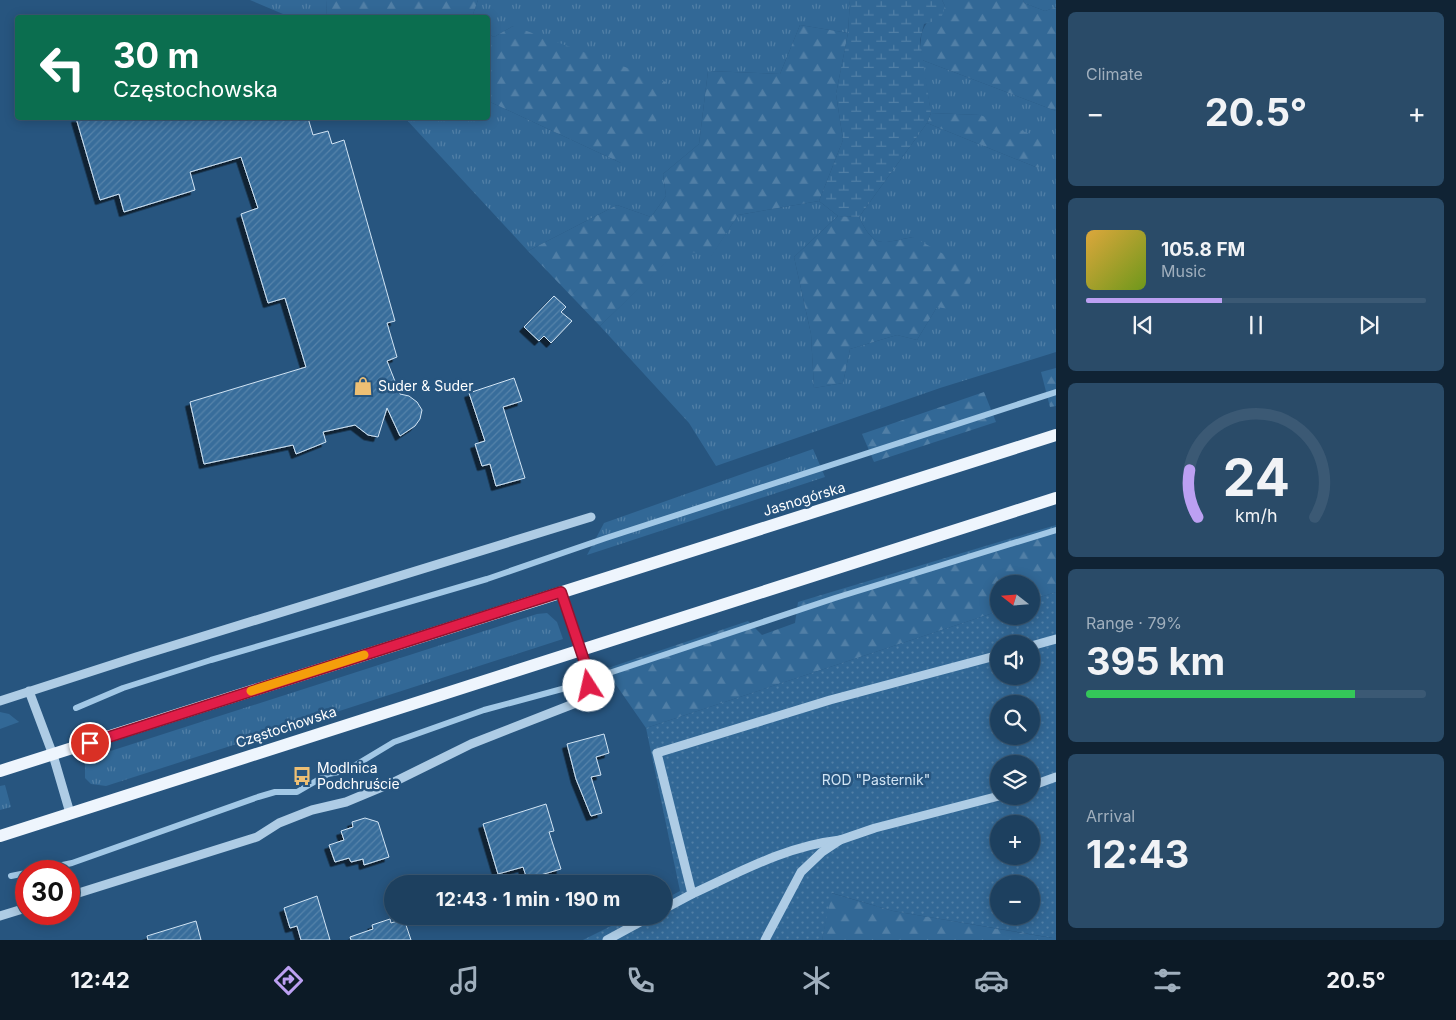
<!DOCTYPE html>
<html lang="en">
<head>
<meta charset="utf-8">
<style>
	:root { --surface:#1d405f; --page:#2a4b68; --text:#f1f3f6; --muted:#a0afbd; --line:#3b5974; --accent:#bca0f2 }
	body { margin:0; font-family:Inter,sans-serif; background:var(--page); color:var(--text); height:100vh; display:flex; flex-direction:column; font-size:19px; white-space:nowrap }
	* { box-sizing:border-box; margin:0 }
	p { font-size:16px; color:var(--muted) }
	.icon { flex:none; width:28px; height:28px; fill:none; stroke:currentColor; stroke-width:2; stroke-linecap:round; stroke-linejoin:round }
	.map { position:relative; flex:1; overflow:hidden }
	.side { display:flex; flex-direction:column; gap:12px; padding:12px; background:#102334; width:400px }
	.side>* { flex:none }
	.hud { position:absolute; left:15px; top:15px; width:475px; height:105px; border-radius:5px; box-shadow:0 2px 12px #0003,0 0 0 1px var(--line); background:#0b6e4f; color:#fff; overflow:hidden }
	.needle { width:32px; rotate:287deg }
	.tools { position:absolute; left:990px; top:575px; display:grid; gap:10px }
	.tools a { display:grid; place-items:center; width:50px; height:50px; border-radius:50%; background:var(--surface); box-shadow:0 2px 12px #0003,0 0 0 1px var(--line); font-size:25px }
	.speed { position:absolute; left:15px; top:860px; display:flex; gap:10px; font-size:25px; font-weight:700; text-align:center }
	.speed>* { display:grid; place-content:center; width:65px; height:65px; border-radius:50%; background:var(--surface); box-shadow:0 2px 12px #0003,0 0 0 1px var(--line); line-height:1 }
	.speed .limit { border:8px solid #d22; background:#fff; color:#111 }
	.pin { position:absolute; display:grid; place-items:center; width:42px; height:42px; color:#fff; margin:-21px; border:2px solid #fff; border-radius:50%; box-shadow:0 1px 5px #0007 }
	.me { position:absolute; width:55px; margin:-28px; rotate:350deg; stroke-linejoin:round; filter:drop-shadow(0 0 4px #0008) }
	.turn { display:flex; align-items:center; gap:18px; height:105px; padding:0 15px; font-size:22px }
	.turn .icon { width:65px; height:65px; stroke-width:2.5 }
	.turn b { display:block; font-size:35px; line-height:42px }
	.big { font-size:38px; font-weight:700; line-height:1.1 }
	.side .tile { flex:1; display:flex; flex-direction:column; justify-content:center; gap:8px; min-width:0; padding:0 18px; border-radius:8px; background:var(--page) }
	.side .dial { align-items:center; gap:0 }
	.dial svg { height:130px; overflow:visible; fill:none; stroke:var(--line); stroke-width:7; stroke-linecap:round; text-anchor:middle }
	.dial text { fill:var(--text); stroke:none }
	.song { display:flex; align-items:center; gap:15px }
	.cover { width:60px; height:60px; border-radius:8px; background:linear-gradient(135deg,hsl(40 70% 55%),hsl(80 70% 35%)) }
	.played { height:5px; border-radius:2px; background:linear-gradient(90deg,var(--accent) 40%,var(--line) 40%) }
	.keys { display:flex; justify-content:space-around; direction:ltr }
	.heat { display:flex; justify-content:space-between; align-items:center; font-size:28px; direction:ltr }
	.charge { height:8px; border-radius:4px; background:linear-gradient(90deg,#34c759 79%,var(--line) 0) }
	.trip { position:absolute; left:384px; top:875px; width:288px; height:50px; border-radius:25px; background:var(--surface); box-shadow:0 2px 12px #0003,0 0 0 1px var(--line); font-weight:700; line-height:50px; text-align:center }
	.tab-bar { display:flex; height:80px; justify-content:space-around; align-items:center; background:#0c1a26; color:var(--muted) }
	.tab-bar .icon { width:35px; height:35px }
	.tab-bar .active { color:var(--accent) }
	.tab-bar b { font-size:22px; color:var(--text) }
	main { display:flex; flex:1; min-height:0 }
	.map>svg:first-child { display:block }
	.grass { fill:url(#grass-tufts) }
	.forest { fill:url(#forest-firs) }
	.wetland { fill:url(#wetland-marsh) }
	.garden { fill:url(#garden-dots); fill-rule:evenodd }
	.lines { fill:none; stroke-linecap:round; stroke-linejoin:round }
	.stream { stroke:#a2c8e6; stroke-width:6 }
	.building { fill:url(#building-hatch); stroke:#d1e4f4; filter:url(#shadow) }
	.minor { stroke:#aecce5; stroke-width:9 }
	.major { stroke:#eef5fd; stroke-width:12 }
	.route-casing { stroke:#92132f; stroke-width:12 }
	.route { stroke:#e11d48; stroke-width:9 }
	.slow { stroke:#f59e0b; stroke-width:9 }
	.labels { text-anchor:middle; stroke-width:5; stroke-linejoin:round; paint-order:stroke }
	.poi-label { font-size:14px; fill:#fff; stroke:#27557f; text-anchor:start }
	.street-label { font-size:14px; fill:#fff; stroke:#27557f }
	.park-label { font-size:14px; fill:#d1e4f4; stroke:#27557f }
</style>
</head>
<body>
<main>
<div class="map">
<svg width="1056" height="940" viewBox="0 0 1056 940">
	<defs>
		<pattern id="grass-tufts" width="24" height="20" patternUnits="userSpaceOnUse" patternTransform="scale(1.25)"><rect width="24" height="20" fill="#326896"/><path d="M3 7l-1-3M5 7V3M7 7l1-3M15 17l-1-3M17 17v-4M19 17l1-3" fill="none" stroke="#517fa6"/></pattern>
		<pattern id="forest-firs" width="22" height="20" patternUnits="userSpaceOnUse" patternTransform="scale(1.25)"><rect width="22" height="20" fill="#326896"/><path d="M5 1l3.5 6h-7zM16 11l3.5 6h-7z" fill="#517fa6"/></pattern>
		<pattern id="wetland-marsh" width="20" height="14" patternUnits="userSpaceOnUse" patternTransform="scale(1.25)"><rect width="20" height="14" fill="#326896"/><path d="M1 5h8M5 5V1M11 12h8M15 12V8" fill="none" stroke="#517fa6"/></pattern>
		<pattern id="garden-dots" width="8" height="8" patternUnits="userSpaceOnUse" patternTransform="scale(1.25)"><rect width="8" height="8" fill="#326896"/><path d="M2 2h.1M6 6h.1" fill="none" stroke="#517fa6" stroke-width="1.8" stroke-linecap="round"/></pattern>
		<pattern id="building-hatch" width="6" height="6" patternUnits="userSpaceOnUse" patternTransform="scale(1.25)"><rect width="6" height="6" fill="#386d9b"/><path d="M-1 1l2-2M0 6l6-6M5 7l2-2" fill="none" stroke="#5683aa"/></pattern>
		<filter id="shadow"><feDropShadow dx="-4.5" dy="4.5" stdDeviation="0" flood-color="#0009"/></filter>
	</defs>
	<rect width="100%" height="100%" fill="#27557f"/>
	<g class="grass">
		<polygon points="250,0 327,0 326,17 290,17"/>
		<polygon points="478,0 850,0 848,33 800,25 780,74 708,71 699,144 663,174 666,196 651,217 617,205 528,251 405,118 488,118 488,101 621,163 513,26 494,37 488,34 488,18 472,17"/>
		<polygon points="1023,0 1056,0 1056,7 1045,11 1024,3"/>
		<path d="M922,60L1056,111V352L940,388L716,466L689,423L600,326L680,248L711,256L738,215L819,201L838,216L794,257L811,334L814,388L843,383L850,349L897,335L917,340L937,307L913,237C881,243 875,250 859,217L927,123L1038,168L980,115L931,113Z"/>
		<polygon points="813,449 825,477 587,555 604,523"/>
		<polygon points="547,613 557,622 563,639 106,786 91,784 85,778 85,764 95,756 537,614"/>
		<polygon points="0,712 9,714 19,722 0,729"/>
		<polygon points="5,785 11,807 0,810 0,786"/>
	</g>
	<g class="forest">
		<polygon points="327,0 478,0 472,17 326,17"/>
		<path d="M942,0H1023L1024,3L1045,11L1056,7V111L922,60C919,28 921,27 945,6Z"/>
		<polygon points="800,25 848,33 836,94 843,140 819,201 738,215 711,257 680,249 600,326 528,251 617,205 651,217 666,196 663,174 699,144 708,71 780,74"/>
		<polygon points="513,26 666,82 653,134 621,163 488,101 488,34 494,37"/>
		<polygon points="931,113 980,115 1054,143 1038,168 927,123"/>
		<path d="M838,216L859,217C875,250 881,243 913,237L976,272L954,310L937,307L917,340L897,335L850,349L843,383L814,388L811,334L794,257Z"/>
		<polygon points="1056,368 1056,406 1050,407 1041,372"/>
		<polygon points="984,392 996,422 874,462 862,434"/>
		<polygon points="1056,525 1056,592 1031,600 1031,584 999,584 999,611 646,728 605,669 748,621 762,635 795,623 798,602"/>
		<polygon points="831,893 893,911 1052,938 1056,933 1056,940 822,940"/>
	</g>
	<polygon class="wetland" points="850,0 942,0 945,6 941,19 924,24 920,40 931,113 927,123 859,217 838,216 819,201 843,140 836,94 848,33"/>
	<path class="garden" d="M1056,592V933L1053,938L893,911L832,893L822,940H583L631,916H662L663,900L680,891L646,728L999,611V616H1031V600ZM999,644H1031V676H999ZM999,704H1031V736H999ZM999,764H1031V796H999ZM999,824H1031V856H999ZM999,884H1031V916H999Z"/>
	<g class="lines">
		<g class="stream">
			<polyline points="606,674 835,598 1056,530"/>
			<polyline points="76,708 123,688 211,660 487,579 606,538 1056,392"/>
			<polyline points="34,871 72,863 258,797 275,792 297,792 328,774 344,771 354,766 394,742 484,710 573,686"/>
			<polyline points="11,876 26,873"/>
		</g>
	</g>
	<g class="building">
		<polygon points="76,118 308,118 313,135 328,131 332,144 344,140 395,321 387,323 397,357 387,361 400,394 409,396 417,402 422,410 420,419 415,426 400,436 387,408 378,437 368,435 355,425 323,432 326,442 296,454 293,445 204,464 190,402 306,367 285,298 268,303 241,214 258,208 241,157 190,172 195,190 124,212 119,194 100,200"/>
		<polygon points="554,296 566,307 561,312 572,321 551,343 544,336 539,341 524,327"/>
		<polygon points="514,378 522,401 503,407 525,478 496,486 490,464 482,466 475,444 485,441 469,393"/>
		<polygon points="604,734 609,753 596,757 601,775 591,777 602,813 591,816 576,779 567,744"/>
		<polygon points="546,804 554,831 549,832 561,869 527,879 523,867 498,874 483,824"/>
		<polygon points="365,818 378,822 389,857 364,865 363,859 351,862 349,858 335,862 329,845 344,840 341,831 353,827 352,822"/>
		<polygon points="317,896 330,940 301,940 297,926 290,928 284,908"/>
		<polygon points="390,919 391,923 404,919 411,940 351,940 350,937 373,929 372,925"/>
		<polygon points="196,921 201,940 148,940 147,936"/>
	</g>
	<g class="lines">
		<g class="minor">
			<polyline points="1031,646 1056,639"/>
			<polyline points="29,691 53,755 70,813"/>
			<polyline points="0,701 136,657 591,517"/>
			<polyline points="1031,786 1056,777"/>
			<path d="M840,840C786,846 740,872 692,894L657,753L830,700L999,655"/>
			<polyline points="69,896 257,837 279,823 312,810 346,802 394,782 471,744 581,701 589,686 589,675 561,592"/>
			<polyline points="662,910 692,894"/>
			<polyline points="0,916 26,908"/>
			<polyline points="607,940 651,916"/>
			<polyline points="765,940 801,872 822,852 840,840 875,828 999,796"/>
		</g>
		<g class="major">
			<polyline points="0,771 1056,435"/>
			<polyline points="0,836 1056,498"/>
		</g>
	</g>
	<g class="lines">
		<g class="route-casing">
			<polyline id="route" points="90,743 561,592 589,675 589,686"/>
		</g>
		<use href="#route" class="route"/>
		<polyline class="slow" points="251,691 364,655"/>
	</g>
	<defs>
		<g id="shop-bare" transform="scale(1.5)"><path d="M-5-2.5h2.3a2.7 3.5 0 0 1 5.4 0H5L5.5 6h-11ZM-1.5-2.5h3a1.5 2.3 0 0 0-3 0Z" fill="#edbf74" stroke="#27557f" stroke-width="2.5" paint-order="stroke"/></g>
		<g id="bus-bare" transform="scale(1.5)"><path d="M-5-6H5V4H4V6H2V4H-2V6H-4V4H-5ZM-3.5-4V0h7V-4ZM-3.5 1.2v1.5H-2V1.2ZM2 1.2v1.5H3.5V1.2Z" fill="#edbf74" stroke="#27557f" stroke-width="2.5" paint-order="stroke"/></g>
	</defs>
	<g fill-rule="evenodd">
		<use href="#shop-bare" x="363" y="386"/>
		<use href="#bus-bare" x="302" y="776"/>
	</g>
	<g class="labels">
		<g class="poi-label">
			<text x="378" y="391">Suder &amp; Suder</text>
			<text x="317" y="773">Modlnica<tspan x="317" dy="16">Podchruście</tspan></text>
		</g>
		<g class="street-label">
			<text transform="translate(804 499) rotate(-17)" y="5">Jasnogórska</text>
			<text transform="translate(286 727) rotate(-18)" y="5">Częstochowska</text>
		</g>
		<g class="park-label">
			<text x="876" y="785">ROD "Pasternik"</text>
		</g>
	</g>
</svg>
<div class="tools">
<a><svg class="needle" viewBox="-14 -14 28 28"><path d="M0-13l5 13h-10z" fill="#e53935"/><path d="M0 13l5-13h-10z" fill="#a0afbd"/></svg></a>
<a><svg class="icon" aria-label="sound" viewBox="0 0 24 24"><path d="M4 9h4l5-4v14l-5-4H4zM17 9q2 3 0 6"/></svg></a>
<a><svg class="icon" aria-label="search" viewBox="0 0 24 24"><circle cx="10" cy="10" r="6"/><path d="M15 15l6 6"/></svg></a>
<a><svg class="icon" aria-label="layers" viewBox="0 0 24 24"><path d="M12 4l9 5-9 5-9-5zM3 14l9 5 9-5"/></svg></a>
<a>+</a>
<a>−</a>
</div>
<div class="speed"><div class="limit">30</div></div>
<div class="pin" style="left:90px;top:743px;background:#d93025"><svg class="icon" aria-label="arrive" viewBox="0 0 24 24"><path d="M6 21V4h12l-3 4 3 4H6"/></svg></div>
<svg class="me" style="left:589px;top:686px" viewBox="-20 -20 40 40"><circle r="19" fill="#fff"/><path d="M0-13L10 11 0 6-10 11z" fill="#e11d48"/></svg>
<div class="trip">12:43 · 1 min · 190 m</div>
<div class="hud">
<div class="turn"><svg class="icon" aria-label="left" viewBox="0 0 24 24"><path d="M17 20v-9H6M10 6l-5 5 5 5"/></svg><div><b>30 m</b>Częstochowska</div></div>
</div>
</div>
<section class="side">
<div class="tile"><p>Climate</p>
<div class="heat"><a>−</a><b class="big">20.5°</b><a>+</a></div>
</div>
<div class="tile">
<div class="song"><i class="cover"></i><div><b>105.8 FM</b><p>Music</p></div></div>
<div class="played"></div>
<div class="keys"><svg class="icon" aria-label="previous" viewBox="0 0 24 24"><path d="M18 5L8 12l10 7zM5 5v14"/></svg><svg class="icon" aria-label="pause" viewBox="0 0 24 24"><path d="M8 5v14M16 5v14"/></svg><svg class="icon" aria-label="next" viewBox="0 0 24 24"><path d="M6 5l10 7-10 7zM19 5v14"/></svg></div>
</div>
<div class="tile dial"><svg viewBox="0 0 100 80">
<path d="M14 69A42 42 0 1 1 86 69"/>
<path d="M14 69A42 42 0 0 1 9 40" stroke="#bca0f2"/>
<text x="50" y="56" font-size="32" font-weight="700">24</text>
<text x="50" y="72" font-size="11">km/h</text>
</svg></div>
<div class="tile"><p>Range · 79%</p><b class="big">395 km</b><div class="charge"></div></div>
<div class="tile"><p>Arrival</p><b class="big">12:43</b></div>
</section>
</main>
<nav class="tab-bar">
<b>12:42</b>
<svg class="icon active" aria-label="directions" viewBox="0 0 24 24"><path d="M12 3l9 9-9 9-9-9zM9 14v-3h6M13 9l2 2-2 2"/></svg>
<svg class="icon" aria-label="music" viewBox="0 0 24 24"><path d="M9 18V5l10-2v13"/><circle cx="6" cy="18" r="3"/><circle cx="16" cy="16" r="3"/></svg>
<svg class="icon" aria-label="phone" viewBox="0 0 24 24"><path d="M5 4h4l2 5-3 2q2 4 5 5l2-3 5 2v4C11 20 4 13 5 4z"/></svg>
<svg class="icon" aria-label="climate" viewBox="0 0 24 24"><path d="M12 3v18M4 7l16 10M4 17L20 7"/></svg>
<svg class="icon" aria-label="car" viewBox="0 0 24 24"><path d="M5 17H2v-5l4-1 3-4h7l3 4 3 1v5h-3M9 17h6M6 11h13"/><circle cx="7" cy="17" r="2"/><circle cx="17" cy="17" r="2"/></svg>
<svg class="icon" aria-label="filters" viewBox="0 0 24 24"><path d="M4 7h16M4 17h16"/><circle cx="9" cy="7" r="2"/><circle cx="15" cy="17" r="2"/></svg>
<b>20.5°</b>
</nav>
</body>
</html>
